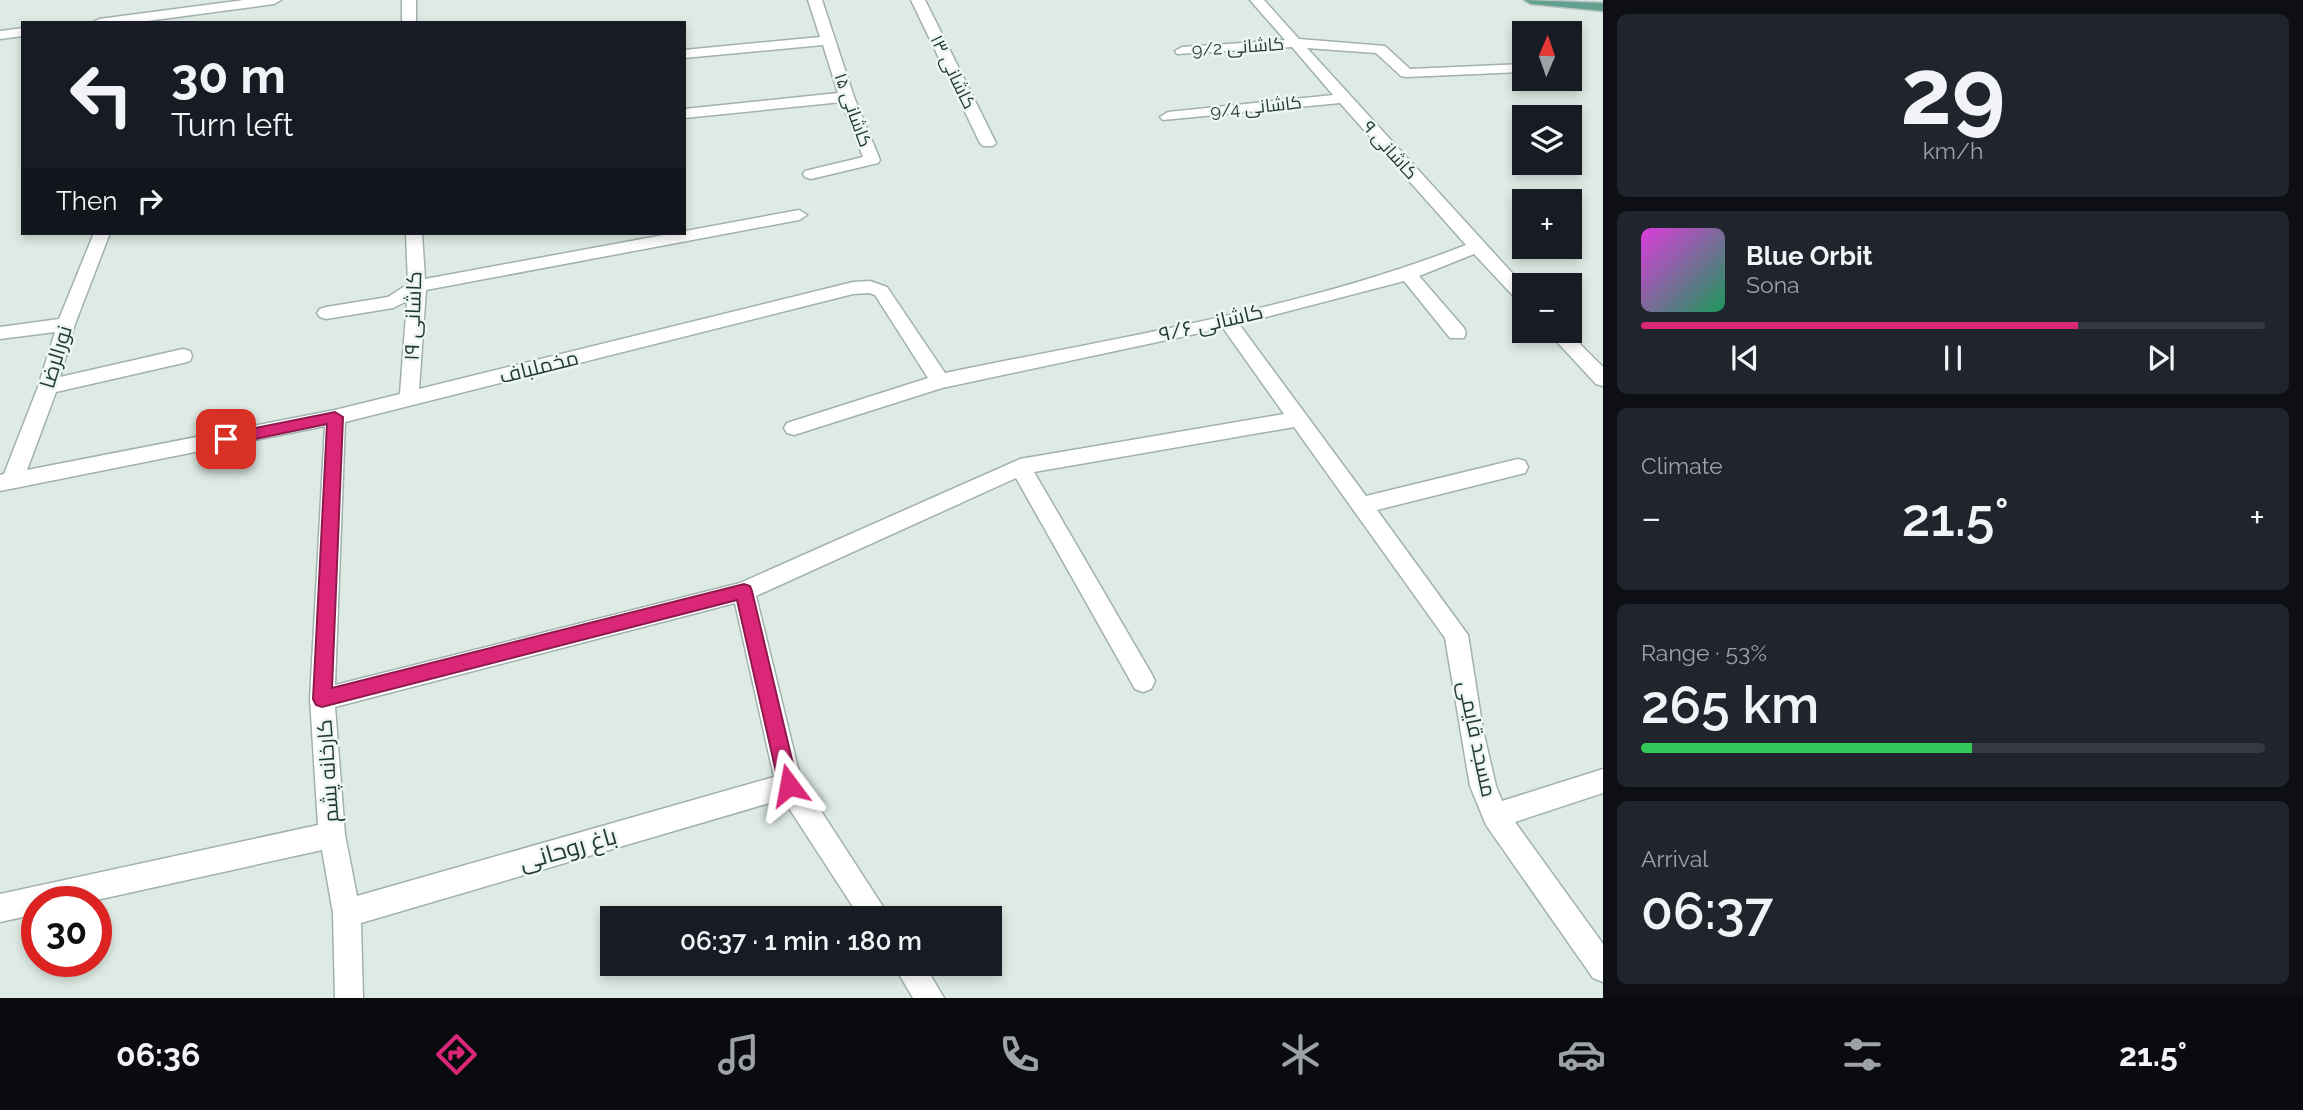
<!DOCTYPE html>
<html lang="en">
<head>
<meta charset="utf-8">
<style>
	:root { --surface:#171b24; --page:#20242c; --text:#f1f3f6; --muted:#9ea1a6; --line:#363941; --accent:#db2777 }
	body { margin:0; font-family:Raleway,Cairo,sans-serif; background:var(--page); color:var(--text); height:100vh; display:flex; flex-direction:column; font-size:26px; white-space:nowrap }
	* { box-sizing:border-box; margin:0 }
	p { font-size:23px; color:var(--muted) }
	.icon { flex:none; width:38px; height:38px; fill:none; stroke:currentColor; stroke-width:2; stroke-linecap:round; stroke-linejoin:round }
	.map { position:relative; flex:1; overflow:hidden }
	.sheet { display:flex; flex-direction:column; gap:14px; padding:14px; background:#0d0f14; width:700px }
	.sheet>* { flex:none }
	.banner { position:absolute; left:21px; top:21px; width:665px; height:214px; border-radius:0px; box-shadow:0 4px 10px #0003; background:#171b24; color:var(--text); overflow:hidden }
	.needle { width:46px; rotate:2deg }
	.tools { position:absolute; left:1512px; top:21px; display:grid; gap:14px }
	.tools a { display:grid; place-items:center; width:70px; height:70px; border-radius:0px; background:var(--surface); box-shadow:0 4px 10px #0003; font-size:35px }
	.speed { position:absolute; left:21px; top:886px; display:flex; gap:14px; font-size:35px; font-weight:700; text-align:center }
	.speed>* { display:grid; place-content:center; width:91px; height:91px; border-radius:50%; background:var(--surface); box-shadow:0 4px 10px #0003; line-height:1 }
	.speed .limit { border:10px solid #d22; background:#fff; color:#111 }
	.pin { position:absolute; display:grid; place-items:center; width:60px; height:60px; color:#fff; margin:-30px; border-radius:14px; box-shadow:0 4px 10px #0006 }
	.me { position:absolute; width:77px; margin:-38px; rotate:347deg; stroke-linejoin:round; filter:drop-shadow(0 0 5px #0008) }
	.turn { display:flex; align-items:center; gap:24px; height:147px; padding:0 35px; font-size:32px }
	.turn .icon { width:91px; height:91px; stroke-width:2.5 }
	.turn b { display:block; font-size:49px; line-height:60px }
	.then { display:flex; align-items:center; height:66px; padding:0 35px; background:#0003; gap:14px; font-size:26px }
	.big { font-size:52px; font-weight:600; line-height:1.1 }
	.sheet .tile { flex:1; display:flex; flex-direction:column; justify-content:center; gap:10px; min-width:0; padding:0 24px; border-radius:10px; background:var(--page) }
	.sheet .dial { align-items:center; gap:0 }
	.dial b { font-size:91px; line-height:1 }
	.song { display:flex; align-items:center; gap:21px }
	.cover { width:84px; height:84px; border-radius:10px; background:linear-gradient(135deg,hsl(300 70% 55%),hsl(150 70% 35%)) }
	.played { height:7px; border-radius:4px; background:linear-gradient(90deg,var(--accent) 70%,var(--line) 70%) }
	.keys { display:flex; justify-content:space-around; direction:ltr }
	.heat { display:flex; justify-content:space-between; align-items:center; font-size:38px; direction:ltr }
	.charge { height:10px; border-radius:5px; background:linear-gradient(90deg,#34c759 53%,var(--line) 0) }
	.trip { position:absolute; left:600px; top:906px; width:402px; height:70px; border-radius:0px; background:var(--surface); box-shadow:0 4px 10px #0003; font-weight:600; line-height:70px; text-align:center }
	.dock { display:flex; height:112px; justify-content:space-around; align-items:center; background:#090b0e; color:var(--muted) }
	.dock .icon { width:49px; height:49px }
	.dock .current { color:var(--accent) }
	.dock b { font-size:32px; color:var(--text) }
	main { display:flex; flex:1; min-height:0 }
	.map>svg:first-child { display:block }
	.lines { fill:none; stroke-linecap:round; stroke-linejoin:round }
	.minor-casing { stroke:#a1b1ab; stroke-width:3 }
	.major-casing { stroke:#bcc4c2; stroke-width:3 }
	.minor { fill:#fff; fill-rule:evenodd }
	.major { fill:#62a090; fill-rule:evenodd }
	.route { fill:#db2777; stroke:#8e194d; stroke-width:2 }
	.labels { text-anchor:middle; stroke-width:5; stroke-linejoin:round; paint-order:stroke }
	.far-street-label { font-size:18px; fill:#1f3932; stroke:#eef6f2 }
	.street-label { font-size:21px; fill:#1f3932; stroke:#eef6f2 }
	.near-street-label { font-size:24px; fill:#1f3932; stroke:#eef6f2 }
</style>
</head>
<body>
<main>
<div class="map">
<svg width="1603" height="998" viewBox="0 0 1603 998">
	<rect width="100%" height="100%" fill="#deeae4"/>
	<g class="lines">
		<g class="minor-casing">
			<g id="minor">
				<polygon points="244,0 281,0 274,4 132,23 92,23 99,19"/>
				<rect x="402" y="0" width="14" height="23"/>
				<polygon points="808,0 822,0 854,97 880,160 878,163 811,179 805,177 803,174 805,171 863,157 842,102 684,118 684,109 838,93 823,45 684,58 684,50 820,37"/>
				<polygon points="911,0 925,0 996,143 993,146 983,146 980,143"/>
				<path d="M1250,0H1264L1299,39L1385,46L1410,69L1524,64L1522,72L1406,77L1401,76L1376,53L1307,48L1524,286V303L1518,301L1474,254L1419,276L1464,328L1466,333L1464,338H1450L1404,281L1239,324L1366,496L1518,459L1525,461L1528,467L1525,473L1377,510L1468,635L1483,730L1496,786L1502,801L1603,769V793L1515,822L1603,944V982L1593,978L1486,825L1470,786L1445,638L1294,427L1034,472L1151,673L1155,681L1151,689L1143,692L1135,689L1016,478L756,596L801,780L891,919H861L783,799L361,923L363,998H335L333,913L322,850L92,901H37V914L0,922V894L318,825L310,699L325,426L0,491V475L4,474L38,387L55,332L0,339V327L59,319L94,233H110L75,324L60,377L183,349L190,351L192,356L190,361L183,363L56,392L27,470L335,410L400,394L407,301L393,308L326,319L320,317L317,313L320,309L326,307L388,297L408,284L406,233H422L425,279L799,210L807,215L799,220L426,290L419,389L853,282L870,281L887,287L945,373C1119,337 1300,310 1466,245L1340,103L1163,120L1160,117L1168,112L1333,95L1292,47L1177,54L1175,51L1182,47L1285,40ZM869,293L875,295L928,378L787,423L784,428L787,433L794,435L942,388L1223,328L1284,414L1020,459L740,583L335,685L345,422L853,294ZM735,603L774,777L357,896L345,835L335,707Z"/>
				<polygon points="23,28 23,36 0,39 0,31"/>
				<polygon points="1547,331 1567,331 1603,367 1603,386 1596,384"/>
				<polygon points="893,964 924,964 944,998 913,998"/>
			</g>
		</g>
		<g class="major-casing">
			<polygon id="major" points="1524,0 1603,3 1603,11 1531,4"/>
		</g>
		<use href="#minor" class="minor"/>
		<use href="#major" class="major"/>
	</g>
	<polygon class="route" points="335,412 343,417 332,688 744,584 750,586 752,591 798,785 796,791 789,794 782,791 779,785 737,600 322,707 316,705 313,699 327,424 226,445 219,439 226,434"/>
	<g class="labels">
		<g class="far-street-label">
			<text transform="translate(1238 47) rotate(-4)" y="6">کاشانی 9/2</text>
			<text transform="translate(953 72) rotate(64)" y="6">کاشانی ۱۳</text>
			<text transform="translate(1256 107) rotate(-6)" y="6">کاشانی 9/4</text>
			<text transform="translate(853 110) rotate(70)" y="6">کاشانی ۱۵</text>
			<text transform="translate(1390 150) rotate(48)" y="6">کاشانی ۹</text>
		</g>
		<g class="street-label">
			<text transform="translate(413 316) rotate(-88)" y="7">کاشانی ۱۹</text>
			<text transform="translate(1211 323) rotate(-13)" y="7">کاشانی ۹/۶</text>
			<text transform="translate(56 357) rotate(-73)" y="7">نورالرضا</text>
			<text transform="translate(539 367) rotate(-14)" y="7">مخملباف</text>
			<text transform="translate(1477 739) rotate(78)" y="7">مسجد قایمی</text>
			<text transform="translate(328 771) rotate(-94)" y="7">کارخانه پشم</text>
		</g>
		<g class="near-street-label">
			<text transform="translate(568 849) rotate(-16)" y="8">باغ روحانی</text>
		</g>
	</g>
</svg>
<div class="tools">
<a><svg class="needle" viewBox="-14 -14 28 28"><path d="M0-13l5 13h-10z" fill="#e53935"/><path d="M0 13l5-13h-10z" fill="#9ea1a6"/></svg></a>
<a><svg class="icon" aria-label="layers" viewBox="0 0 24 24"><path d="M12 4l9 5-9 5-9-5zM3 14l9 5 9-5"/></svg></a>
<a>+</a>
<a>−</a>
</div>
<div class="speed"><div class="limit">30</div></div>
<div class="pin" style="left:226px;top:439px;background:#d93025"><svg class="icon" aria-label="arrive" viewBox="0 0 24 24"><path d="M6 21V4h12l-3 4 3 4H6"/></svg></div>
<svg class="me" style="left:789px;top:785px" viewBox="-20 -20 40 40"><path d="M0-17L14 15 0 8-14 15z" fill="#db2777" stroke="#fff" stroke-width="4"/></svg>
<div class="trip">06:37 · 1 min · 180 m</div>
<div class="banner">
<div class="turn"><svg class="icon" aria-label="left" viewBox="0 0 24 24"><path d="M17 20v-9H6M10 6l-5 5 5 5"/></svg><div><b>30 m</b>Turn left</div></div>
<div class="then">Then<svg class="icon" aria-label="right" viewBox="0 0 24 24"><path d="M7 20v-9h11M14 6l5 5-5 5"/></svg></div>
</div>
</div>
<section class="sheet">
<div class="tile dial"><b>29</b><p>km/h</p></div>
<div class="tile">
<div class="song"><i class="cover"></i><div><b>Blue Orbit</b><p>Sona</p></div></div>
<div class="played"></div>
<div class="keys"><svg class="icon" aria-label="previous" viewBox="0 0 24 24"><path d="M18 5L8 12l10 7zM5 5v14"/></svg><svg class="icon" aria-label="pause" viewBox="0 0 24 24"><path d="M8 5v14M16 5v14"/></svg><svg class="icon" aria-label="next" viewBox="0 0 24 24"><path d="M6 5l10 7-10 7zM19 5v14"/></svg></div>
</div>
<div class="tile"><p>Climate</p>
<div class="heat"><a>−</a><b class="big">21.5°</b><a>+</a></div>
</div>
<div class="tile"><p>Range · 53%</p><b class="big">265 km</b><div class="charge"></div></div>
<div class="tile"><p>Arrival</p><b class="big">06:37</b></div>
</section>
</main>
<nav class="dock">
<b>06:36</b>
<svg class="icon current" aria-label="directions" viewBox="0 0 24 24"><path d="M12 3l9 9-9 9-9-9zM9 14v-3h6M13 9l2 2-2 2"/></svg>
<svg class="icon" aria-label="music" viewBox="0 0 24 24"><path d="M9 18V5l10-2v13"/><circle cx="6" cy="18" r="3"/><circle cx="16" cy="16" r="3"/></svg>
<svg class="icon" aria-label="phone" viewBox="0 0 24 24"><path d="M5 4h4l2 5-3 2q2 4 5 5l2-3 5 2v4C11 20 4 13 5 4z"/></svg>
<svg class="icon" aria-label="climate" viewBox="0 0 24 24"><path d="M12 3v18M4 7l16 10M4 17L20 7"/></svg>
<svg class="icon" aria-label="car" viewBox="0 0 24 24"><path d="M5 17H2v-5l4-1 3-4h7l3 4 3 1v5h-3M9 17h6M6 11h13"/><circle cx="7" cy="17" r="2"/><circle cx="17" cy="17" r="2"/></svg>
<svg class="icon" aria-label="filters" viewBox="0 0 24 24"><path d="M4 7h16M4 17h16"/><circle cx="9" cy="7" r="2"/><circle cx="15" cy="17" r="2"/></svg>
<b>21.5°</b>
</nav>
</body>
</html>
